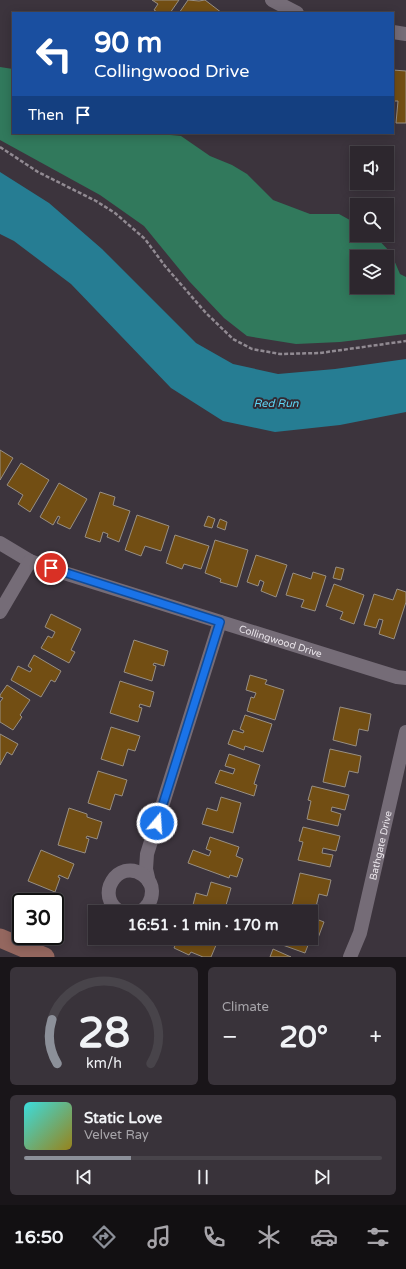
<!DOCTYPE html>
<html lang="en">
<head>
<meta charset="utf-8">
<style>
	:root { --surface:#2d272e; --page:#39333a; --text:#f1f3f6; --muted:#a7a5aa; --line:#48444a; --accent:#8c9099 }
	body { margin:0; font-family:"Varela Round",sans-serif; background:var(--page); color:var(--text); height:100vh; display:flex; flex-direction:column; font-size:15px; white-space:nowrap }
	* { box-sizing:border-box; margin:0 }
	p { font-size:13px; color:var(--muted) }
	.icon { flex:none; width:22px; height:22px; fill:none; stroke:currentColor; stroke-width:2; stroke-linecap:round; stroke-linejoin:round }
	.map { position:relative; height:957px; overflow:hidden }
	.details { display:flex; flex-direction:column; gap:10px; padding:10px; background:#191519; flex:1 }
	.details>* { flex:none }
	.banner { position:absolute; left:12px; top:12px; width:382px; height:122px; border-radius:0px; box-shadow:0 2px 10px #0003,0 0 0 1px var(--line); background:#1a4fa0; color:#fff; overflow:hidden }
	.tools { position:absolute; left:350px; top:146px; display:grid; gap:8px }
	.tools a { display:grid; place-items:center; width:44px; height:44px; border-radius:0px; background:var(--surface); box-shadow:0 2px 10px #0003,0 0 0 1px var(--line); font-size:20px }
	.speed { position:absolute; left:12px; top:893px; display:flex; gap:8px; font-size:20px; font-weight:700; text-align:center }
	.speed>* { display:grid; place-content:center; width:52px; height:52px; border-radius:50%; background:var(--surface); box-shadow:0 2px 10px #0003,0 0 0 1px var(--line); line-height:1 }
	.speed .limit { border:2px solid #111; border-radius:6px; background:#fff; color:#111 }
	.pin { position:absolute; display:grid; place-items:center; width:34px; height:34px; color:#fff; margin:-17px; border:2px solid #fff; border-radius:50%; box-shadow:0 1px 4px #0007 }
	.me { position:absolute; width:44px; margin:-22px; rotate:18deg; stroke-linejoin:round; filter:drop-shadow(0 0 3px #0008) }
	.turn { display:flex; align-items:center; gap:14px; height:84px; padding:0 16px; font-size:18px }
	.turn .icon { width:52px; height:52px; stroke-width:2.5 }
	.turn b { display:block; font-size:28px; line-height:34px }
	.then { display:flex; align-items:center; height:38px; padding:0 16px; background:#0003; gap:8px; font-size:15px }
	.big { font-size:30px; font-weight:800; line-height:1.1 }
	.details .card { flex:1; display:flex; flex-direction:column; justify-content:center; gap:6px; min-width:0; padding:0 14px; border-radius:6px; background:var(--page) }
	.details .dial { align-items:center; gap:0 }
	.dial svg { height:104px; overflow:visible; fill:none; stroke:var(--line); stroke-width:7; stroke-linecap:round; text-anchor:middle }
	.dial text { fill:var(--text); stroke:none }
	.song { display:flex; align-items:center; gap:12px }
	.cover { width:48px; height:48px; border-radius:6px; background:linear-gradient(135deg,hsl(180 70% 55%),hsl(50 70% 35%)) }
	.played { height:4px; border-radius:2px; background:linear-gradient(90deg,var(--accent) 30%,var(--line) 30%) }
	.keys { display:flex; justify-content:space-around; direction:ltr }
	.heat { display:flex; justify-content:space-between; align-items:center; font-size:22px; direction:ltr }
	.details .tiles { flex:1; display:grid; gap:10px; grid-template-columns:1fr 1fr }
	.card:last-child { grid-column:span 2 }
	.trip { position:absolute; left:88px; top:905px; width:230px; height:40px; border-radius:0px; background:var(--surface); box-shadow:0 2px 10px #0003,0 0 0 1px var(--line); font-weight:800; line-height:40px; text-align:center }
	.dock { display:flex; height:64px; justify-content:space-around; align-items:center; background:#121012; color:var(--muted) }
	.dock .icon { width:28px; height:28px }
	.dock .active { color:var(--accent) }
	.dock b { font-size:18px; color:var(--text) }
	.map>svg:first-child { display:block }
	.forest { fill:#31795c; fill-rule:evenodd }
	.water { fill:#267d93 }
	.building { fill:#724e13; stroke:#988f83 }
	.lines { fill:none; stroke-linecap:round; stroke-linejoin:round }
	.path { stroke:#918a92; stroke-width:2.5; stroke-dasharray:4 2; stroke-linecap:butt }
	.minor { stroke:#756c77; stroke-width:14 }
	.secondary { stroke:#94675f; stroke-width:19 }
	.route-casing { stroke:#114b97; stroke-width:10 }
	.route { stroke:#1a73e8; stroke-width:7 }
	.labels { text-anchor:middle; stroke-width:4; stroke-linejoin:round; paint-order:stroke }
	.street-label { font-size:10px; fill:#e9e4ea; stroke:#322a33 }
	.water-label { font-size:11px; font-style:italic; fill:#5fd8f8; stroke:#322a33 }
</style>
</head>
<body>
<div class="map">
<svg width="406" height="957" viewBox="0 0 406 957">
	<rect width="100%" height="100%" fill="#3c343d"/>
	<path class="forest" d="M0,67L13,69V133H150L181,136L210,156L232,165L247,174L273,200L310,214H339L357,224V235H374L391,253L400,274L406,277V334L340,342L296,344L247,336L224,318L189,281L144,226L100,195L0,140ZM357,257H387V287H357Z"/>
	<polygon class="water" points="0,172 49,203 102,249 196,343 233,364 278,374 335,369 406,359 406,412 340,425 275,432 223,421 171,388 71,284 14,241 0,234"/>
	<g class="building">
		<polygon points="152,0 179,0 170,13 159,13 154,10 158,4"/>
		<polygon points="188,0 199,1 205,0 222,13 179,13"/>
		<polygon points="393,70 406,71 406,123 396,123 398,101 393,101"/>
		<polygon points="0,450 13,458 0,480"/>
		<polygon points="21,463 49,480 30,512 18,504 23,495 7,485"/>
		<polygon points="59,483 87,499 70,529 57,523 60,517 58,516 53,525 40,517"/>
		<polygon points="100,492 115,497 113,505 130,511 119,542 107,537 108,534 103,532 100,542 85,537"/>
		<polygon points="137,515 169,526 161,551 145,546 141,556 125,550"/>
		<polygon points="208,516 215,519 212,528 204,526"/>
		<polygon points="220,519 227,522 225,530 217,527"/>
		<polygon points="175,535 209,546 201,569 184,564 182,569 166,563"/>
		<polygon points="215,540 248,550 237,587 220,582 221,579 205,573"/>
		<polygon points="256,555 287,565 276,597 261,591 264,582 260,580 258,586 247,582"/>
		<polygon points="336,567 344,569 341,580 333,578"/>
		<polygon points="313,572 326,576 315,611 301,607 304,600 286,595 293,573 311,579"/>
		<polygon points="334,584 364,595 354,624 340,619 343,612 326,606"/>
		<polygon points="397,589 406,592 406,602 394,639 379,634 383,620 379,619 376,628 364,625 374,594 393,600"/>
		<polygon points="51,614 81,629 71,650 75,652 69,663 41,648 48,636 52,638 55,632 45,627"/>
		<polygon points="134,640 168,651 164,666 154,663 153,665 156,666 152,681 124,672"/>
		<polygon points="34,655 61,671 55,682 51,680 41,697 11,680 18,666 30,672 32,669 28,666"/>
		<polygon points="250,675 267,680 265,684 284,690 275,720 247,711 251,697 254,698 256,693 246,690"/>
		<polygon points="120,681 154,692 150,707 140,704 139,707 142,708 138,722 110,713"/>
		<polygon points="7,685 30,700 20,715 22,717 13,730 0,722 0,702 3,698 0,697 0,695"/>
		<polygon points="340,707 371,714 368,731 359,729 356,746 333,740"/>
		<polygon points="245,715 272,724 263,752 245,746 244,750 228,744 233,730 243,733 244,731 240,729"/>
		<polygon points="111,727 140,736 135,751 128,749 123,766 101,759"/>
		<polygon points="0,734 18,744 12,755 7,752 0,765"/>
		<polygon points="330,749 361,756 358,773 349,771 345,787 323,782"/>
		<polygon points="229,754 260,765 254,784 257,785 254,796 215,783 220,770 233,774 235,769 225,766"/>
		<polygon points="98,771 127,780 122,796 115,794 110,810 88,803"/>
		<polygon points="312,786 349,795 345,810 332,807 331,811 341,814 338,826 307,819 311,801 308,800"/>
		<polygon points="221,797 241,803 233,833 202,824 207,808 217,811"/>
		<polygon points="69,808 87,814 87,817 102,822 97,839 87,836 86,838 89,839 85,853 58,845"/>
		<polygon points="303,827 340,836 336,851 323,848 322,853 333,855 330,867 298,860 303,842 299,841"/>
		<polygon points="210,837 239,847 236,856 243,859 237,877 230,875 229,878 188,863 193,850 209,856 211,851 206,849"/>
		<polygon points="41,850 74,864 68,879 59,875 58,877 60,878 55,892 28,881"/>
		<polygon points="300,873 331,880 327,896 319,894 315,911 292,906"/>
		<polygon points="211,882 231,888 224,912 204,912 192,909 196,893 207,896"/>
		<polygon points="311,917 324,922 318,938 311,935"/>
		<polygon points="178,938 219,938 211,957 203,957 191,952 189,955 174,948"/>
		<polygon points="279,938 306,938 310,940 305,953 277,943"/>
		<polygon points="273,949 291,957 270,957"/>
	</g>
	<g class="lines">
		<g class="path">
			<polyline points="0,147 38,172 96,201 115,213 145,239 165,266 206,313 233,339 252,349 280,354 320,353 406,341"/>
			<polyline points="110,940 111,938"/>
		</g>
		<g class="minor">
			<polyline points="272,0 297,13"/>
			<polyline points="393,32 406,34"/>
			<path id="s1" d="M0,543L30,561L61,572L368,668L397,677L406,678"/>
			<polyline points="0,612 30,561"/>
			<polyline points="149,882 146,869 147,854 220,622"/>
			<path d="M121,912C93,897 118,857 143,875C148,879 152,885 152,891C152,900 148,907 140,912"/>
			<path id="s2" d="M350,957L360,933L406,732"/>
		</g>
		<polyline class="secondary" points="0,938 45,957"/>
	</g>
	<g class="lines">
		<g class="route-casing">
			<polyline id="route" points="51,568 220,622 157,823"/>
		</g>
		<use href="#route" class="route"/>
	</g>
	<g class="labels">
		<g class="street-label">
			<text dy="4" stroke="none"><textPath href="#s1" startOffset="298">Collingwood Drive</textPath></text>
			<text dy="4" stroke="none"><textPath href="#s2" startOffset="116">Bathgate Drive</textPath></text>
		</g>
		<g class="water-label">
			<text x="276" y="407">Red Run</text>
		</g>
	</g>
</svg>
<div class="tools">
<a><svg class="icon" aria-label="sound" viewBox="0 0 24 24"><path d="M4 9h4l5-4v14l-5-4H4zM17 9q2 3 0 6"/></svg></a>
<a><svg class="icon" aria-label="search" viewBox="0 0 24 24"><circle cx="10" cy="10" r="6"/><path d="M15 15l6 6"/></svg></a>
<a><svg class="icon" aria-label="layers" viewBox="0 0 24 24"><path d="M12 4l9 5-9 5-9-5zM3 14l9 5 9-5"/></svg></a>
</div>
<div class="speed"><div class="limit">30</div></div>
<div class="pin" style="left:51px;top:568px;background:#d93025"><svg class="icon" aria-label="arrive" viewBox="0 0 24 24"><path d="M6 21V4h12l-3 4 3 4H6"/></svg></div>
<svg class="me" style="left:157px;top:823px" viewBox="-20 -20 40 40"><circle r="17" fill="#1a73e8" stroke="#fff" stroke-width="3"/><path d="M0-11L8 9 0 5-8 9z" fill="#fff"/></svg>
<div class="trip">16:51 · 1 min · 170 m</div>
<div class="banner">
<div class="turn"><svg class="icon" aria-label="left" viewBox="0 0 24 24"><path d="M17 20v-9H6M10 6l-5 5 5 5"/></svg><div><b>90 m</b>Collingwood Drive</div></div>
<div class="then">Then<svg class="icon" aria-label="arrive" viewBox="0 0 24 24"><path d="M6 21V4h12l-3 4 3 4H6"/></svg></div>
</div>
</div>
<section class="details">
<div class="tiles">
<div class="card dial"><svg viewBox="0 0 100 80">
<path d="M14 69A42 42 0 1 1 86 69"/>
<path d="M14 69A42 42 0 0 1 10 35" stroke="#8c9099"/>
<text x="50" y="56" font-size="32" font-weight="700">28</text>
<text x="50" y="72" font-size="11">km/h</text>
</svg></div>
<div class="card"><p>Climate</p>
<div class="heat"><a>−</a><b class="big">20°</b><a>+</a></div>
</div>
<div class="card">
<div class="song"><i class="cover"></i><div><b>Static Love</b><p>Velvet Ray</p></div></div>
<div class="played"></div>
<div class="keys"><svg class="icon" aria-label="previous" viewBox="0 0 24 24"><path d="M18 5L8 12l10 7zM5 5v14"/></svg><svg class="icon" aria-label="pause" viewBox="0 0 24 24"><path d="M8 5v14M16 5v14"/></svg><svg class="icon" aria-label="next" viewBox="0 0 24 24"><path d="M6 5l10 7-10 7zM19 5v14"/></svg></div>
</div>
</div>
</section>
<nav class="dock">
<b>16:50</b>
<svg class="icon active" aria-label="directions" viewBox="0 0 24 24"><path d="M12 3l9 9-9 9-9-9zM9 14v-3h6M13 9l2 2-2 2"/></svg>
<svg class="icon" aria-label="music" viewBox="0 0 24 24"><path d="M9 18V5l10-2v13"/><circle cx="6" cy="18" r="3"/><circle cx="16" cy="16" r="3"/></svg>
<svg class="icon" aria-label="phone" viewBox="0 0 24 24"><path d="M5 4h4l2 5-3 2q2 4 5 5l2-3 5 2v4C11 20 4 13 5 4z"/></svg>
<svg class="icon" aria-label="climate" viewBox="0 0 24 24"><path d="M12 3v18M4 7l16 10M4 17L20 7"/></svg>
<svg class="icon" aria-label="car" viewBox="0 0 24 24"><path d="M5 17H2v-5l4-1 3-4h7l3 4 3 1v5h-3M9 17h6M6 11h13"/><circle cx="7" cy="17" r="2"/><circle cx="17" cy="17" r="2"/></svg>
<svg class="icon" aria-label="filters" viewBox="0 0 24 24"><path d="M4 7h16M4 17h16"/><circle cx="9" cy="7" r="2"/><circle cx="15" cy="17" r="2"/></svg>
</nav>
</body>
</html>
